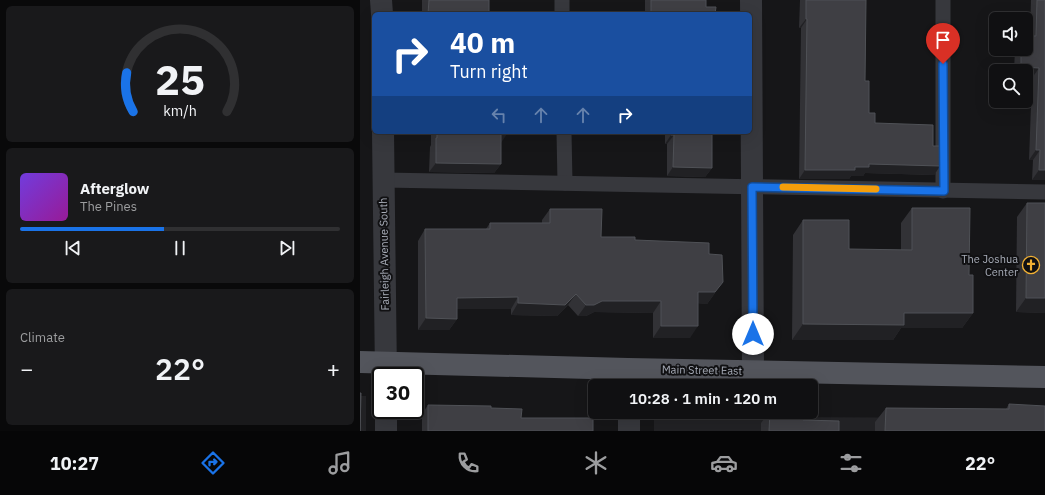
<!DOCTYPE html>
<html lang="en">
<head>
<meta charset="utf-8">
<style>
	:root { --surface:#101012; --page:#19191b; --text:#f1f3f6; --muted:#9c9d9f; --line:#303032; --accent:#1a73e8 }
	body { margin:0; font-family:"IBM Plex Sans",sans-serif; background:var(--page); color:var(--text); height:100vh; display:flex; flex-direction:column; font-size:15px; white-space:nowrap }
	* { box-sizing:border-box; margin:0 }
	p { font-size:13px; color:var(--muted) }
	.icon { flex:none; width:22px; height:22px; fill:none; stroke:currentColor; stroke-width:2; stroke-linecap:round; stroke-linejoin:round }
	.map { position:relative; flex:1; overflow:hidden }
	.sheet { display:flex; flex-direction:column; gap:6px; padding:6px; background:#09090a; width:360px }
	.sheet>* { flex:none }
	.banner { position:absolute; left:12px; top:12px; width:380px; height:122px; border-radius:6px; box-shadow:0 4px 16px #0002,0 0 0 1px var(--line); background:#1a4fa0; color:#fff; overflow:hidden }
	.buttons { position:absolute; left:629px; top:12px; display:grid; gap:8px }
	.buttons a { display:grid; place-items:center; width:44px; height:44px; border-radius:6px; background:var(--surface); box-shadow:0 4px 16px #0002,0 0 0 1px var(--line); font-size:20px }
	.speed { position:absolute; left:12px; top:367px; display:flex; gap:8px; font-size:20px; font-weight:700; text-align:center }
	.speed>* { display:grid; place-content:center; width:52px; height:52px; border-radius:50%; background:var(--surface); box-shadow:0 4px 16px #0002,0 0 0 1px var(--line); line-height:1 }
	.speed .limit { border:2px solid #111; border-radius:6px; background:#fff; color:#111 }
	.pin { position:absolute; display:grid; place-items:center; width:34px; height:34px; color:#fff; margin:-41px -17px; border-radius:50% 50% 50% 0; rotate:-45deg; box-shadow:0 0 4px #0007 }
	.pin .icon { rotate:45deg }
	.me { position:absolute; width:44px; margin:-22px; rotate:0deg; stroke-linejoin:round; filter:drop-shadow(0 0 3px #0008) }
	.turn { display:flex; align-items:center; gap:14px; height:84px; padding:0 12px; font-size:18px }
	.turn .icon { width:52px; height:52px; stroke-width:2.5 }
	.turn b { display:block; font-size:28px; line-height:34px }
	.lanes { display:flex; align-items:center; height:38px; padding:0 12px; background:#0003; justify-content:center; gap:20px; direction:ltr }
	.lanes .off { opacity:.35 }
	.big { font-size:30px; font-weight:600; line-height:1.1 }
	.sheet .tile { flex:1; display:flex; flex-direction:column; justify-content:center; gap:6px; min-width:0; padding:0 14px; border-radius:6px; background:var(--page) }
	.sheet .dial { align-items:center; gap:0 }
	.dial svg { height:104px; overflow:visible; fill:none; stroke:var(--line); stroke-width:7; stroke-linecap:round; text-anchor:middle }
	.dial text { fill:var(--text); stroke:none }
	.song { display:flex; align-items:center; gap:12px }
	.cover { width:48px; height:48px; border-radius:6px; background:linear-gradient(135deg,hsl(260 70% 55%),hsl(300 70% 35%)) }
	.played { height:4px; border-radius:2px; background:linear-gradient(90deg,var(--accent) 45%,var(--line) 45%) }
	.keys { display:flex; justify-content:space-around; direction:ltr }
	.heat { display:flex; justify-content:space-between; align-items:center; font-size:22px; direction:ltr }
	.trip { position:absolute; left:228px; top:379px; width:230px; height:40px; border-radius:6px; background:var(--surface); box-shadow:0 4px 16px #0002,0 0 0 1px var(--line); font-weight:600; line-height:40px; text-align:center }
	.tab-bar { display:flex; height:64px; justify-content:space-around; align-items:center; background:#060607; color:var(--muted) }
	.tab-bar .icon { width:28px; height:28px }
	.tab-bar .selected { color:var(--accent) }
	.tab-bar b { font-size:18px; color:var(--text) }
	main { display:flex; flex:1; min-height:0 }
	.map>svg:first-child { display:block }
	.built { fill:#222225 }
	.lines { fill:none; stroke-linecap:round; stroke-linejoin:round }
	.lane { stroke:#37383d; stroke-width:15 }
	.street { stroke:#37383d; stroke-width:22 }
	.primary { stroke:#53555c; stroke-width:22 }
	.wall { fill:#323236 }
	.shaded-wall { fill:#212124 }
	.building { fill:#3f3f44; stroke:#4f5156 }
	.route-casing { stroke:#114b97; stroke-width:10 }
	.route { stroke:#1a73e8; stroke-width:7 }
	.slow { stroke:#f59e0b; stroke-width:7 }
	.labels { text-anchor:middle; stroke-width:4; stroke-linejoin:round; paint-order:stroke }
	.street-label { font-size:11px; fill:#a8adb8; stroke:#111113 }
	.poi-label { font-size:11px; fill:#a8adb8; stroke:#111113; text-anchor:end }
</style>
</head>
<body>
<main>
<section class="sheet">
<div class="tile dial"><svg viewBox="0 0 100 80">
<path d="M14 69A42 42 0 1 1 86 69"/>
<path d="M14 69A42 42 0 0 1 9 39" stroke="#1a73e8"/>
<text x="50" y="56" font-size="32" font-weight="700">25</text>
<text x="50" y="72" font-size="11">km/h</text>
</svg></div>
<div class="tile">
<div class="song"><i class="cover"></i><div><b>Afterglow</b><p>The Pines</p></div></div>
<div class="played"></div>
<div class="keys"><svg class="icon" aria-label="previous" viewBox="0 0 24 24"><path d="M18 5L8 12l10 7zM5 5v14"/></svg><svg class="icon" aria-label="pause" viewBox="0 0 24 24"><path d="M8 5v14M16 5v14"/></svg><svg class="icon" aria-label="next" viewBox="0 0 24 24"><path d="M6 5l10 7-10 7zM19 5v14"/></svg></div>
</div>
<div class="tile"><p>Climate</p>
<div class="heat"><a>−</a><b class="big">22°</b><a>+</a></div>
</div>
</section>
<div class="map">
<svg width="685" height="431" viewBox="0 0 685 431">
	<rect width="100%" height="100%" fill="#161618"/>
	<g class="built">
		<rect x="0" y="396" width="6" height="35"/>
		<polygon points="294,413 397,417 685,418 685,431 294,431"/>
	</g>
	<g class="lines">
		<g class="lane">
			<polyline points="202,0 202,14"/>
			<polyline points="583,0 583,191"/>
			<polyline points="204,132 205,183"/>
			<polyline points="23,180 685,192"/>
		</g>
		<g class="street">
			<polyline points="21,0 22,14"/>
			<polyline points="391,0 393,371"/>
			<polyline points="23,132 26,376"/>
			<polyline points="268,369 269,386"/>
			<polyline points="269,412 269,431"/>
			<polyline points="26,431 26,410"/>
		</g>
		<polyline class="primary" points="0,362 268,369 685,377"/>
	</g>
	<g class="wall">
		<rect x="62" y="0" width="67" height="14"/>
		<polygon points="285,0 346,0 346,7 355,14 285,14"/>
		<polygon points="440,0 506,0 505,81 509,113 515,123 573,146 580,166 574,175 505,173 503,176 491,176 489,179 439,179 441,28 439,28"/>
		<polygon points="671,0 685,0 685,180 672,180 673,160 669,160 672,78 666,77 666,71 654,71 655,49 666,49 670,36"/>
		<polygon points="71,132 147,132 141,142 141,164 134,173 69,172 70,147 71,145"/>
		<polygon points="305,132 352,132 352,168 345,177 307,176 307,144 305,144"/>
		<polygon points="667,203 685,313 656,312 657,217"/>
		<polygon points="552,208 609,275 613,313 602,328 541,328 533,340 432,340 433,235 443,220 489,249 541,250 541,223"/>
		<polygon points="190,209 241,237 275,240 349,254 355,293 347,304 338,303 330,338 293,338 293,313 234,312 226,316 218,316 208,305 197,316 151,315 151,309 97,309 97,319 89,330 58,330 58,241 65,229 126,229 130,223 182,223 182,220"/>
		<polygon points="649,404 685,431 515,431 515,422 526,408 646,409"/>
		<polygon points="68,405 131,408 161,418 233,431 62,431 62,414"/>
		<polygon points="409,412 435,412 443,420 479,431 401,431 401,423"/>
	</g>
	<g class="shaded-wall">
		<polygon points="446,19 447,19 441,28 439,28"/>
		<polygon points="661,67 679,68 672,78 666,77 666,71 658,71"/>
		<polygon points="141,134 147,134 141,143"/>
		<polygon points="311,135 314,135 307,144 305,144"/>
		<polygon points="676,150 680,150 673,160 669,160"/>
		<polygon points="76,163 141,164 134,173 69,172"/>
		<polygon points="509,164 580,166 574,175 505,173 503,176 491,176 489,179 439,179 445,170 495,167"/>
		<polygon points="313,167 352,168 345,177 307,176"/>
		<polygon points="679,170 685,170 685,180 672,180"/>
		<polygon points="363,282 347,304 330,303 338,292"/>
		<polygon points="216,294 208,305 197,316 151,315 158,303"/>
		<polygon points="158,297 151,309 89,309 97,298"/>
		<polygon points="666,298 685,298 685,313 656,312"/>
		<polygon points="242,301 301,301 293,313 234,312 226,316 218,316 226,305"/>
		<polygon points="544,313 613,313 602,328 541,328 533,340 432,340 443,324"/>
		<polygon points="66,318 97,319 89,330 58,330"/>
		<polygon points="301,326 338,326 330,338 293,338"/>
	</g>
	<g class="building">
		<polygon points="69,0 129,0 129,14 68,14"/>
		<polygon points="291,0 346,0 346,7 356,7 355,14 291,14"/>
		<polygon points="446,0 506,0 505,81 509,81 509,113 515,113 515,123 573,125 573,146 580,146 580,166 509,164 509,167 495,167 495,170 445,170 447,19 446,19"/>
		<polygon points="677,0 685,0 685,170 679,170 680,150 676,150 679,68 661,67 661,49 666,49 666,36 676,36"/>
		<polygon points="77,132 147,132 147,134 141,134 141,164 76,163 76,138 77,138"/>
		<polygon points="311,132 352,132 352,168 313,167 314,135 311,135"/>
		<polygon points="667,203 685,203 685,298 666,298"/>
		<polygon points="552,208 610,208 609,275 613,275 613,313 544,313 544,325 443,324 443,220 489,220 489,249 552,250"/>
		<polygon points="190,209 242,209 241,237 275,237 275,240 349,243 349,254 362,255 363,282 355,292 338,292 338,326 301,326 301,301 242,301 234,305 226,305 216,294 205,305 158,303 158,297 97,298 97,319 66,318 65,229 130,229 130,223 190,223"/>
		<polygon points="0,393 1,393 0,431"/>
		<polygon points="649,404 685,406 685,431 525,431 526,408 649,409"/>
		<polygon points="68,405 131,406 131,408 162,409 161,418 233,418 233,431 68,431"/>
		<polygon points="410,412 435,412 443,420 479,421 479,431 409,431"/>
	</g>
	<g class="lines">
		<g class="route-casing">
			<polyline id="route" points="393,334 392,187 584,191 583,64"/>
		</g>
		<use href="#route" class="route"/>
		<polyline class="slow" points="423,187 516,189"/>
	</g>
	<defs>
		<g id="church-ring" transform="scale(0.9)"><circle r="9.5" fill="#111113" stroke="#f2b134" stroke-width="1.5"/><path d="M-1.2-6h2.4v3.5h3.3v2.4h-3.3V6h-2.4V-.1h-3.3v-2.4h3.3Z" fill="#f2b134"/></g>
	</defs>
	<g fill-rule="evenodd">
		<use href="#church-ring" x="671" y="265"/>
	</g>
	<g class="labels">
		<g class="street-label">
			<text transform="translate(24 254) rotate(-91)" y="4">Fairleigh Avenue South</text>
			<text transform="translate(342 370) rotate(1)" y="4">Main Street East</text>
		</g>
		<g class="poi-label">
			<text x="658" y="263">The Joshua<tspan x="658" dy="13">Center</tspan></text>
		</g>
	</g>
</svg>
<div class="buttons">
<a><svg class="icon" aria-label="sound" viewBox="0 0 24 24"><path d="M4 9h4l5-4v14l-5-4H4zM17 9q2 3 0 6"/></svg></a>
<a><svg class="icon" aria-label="search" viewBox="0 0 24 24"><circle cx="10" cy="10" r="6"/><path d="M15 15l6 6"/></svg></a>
</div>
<div class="speed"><div class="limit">30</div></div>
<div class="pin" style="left:583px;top:64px;background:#d93025"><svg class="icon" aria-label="arrive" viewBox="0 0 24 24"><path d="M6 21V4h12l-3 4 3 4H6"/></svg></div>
<svg class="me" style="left:393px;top:334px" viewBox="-20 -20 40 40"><circle r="19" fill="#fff"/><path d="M0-13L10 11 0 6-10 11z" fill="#1a73e8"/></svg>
<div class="trip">10:28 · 1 min · 120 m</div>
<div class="banner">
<div class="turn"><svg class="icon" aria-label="right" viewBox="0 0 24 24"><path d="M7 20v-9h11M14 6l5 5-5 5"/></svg><div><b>40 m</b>Turn right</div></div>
<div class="lanes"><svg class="icon off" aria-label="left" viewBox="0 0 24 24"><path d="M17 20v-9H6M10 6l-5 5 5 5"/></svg><svg class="icon off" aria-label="ahead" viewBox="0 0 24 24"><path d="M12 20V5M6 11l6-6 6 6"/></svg><svg class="icon off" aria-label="ahead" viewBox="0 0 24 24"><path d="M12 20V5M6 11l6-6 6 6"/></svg><svg class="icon" aria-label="right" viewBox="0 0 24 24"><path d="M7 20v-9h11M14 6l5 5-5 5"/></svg></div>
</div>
</div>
</main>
<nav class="tab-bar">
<b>10:27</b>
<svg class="icon selected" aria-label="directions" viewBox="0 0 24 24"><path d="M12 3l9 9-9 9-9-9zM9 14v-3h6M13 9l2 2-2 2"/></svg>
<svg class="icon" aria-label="music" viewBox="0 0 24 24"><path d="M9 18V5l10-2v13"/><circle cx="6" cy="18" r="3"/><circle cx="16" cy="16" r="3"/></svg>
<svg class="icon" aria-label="phone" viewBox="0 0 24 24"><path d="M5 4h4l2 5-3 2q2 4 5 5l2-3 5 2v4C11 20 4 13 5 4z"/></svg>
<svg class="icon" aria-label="climate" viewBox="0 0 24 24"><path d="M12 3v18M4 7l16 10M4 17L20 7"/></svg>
<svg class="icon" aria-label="car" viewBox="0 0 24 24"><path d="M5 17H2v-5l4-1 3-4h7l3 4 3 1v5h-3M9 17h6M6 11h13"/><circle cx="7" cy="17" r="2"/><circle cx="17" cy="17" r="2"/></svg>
<svg class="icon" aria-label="filters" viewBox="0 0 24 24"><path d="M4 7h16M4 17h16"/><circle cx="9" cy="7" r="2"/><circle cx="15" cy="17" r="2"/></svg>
<b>22°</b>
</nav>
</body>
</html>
